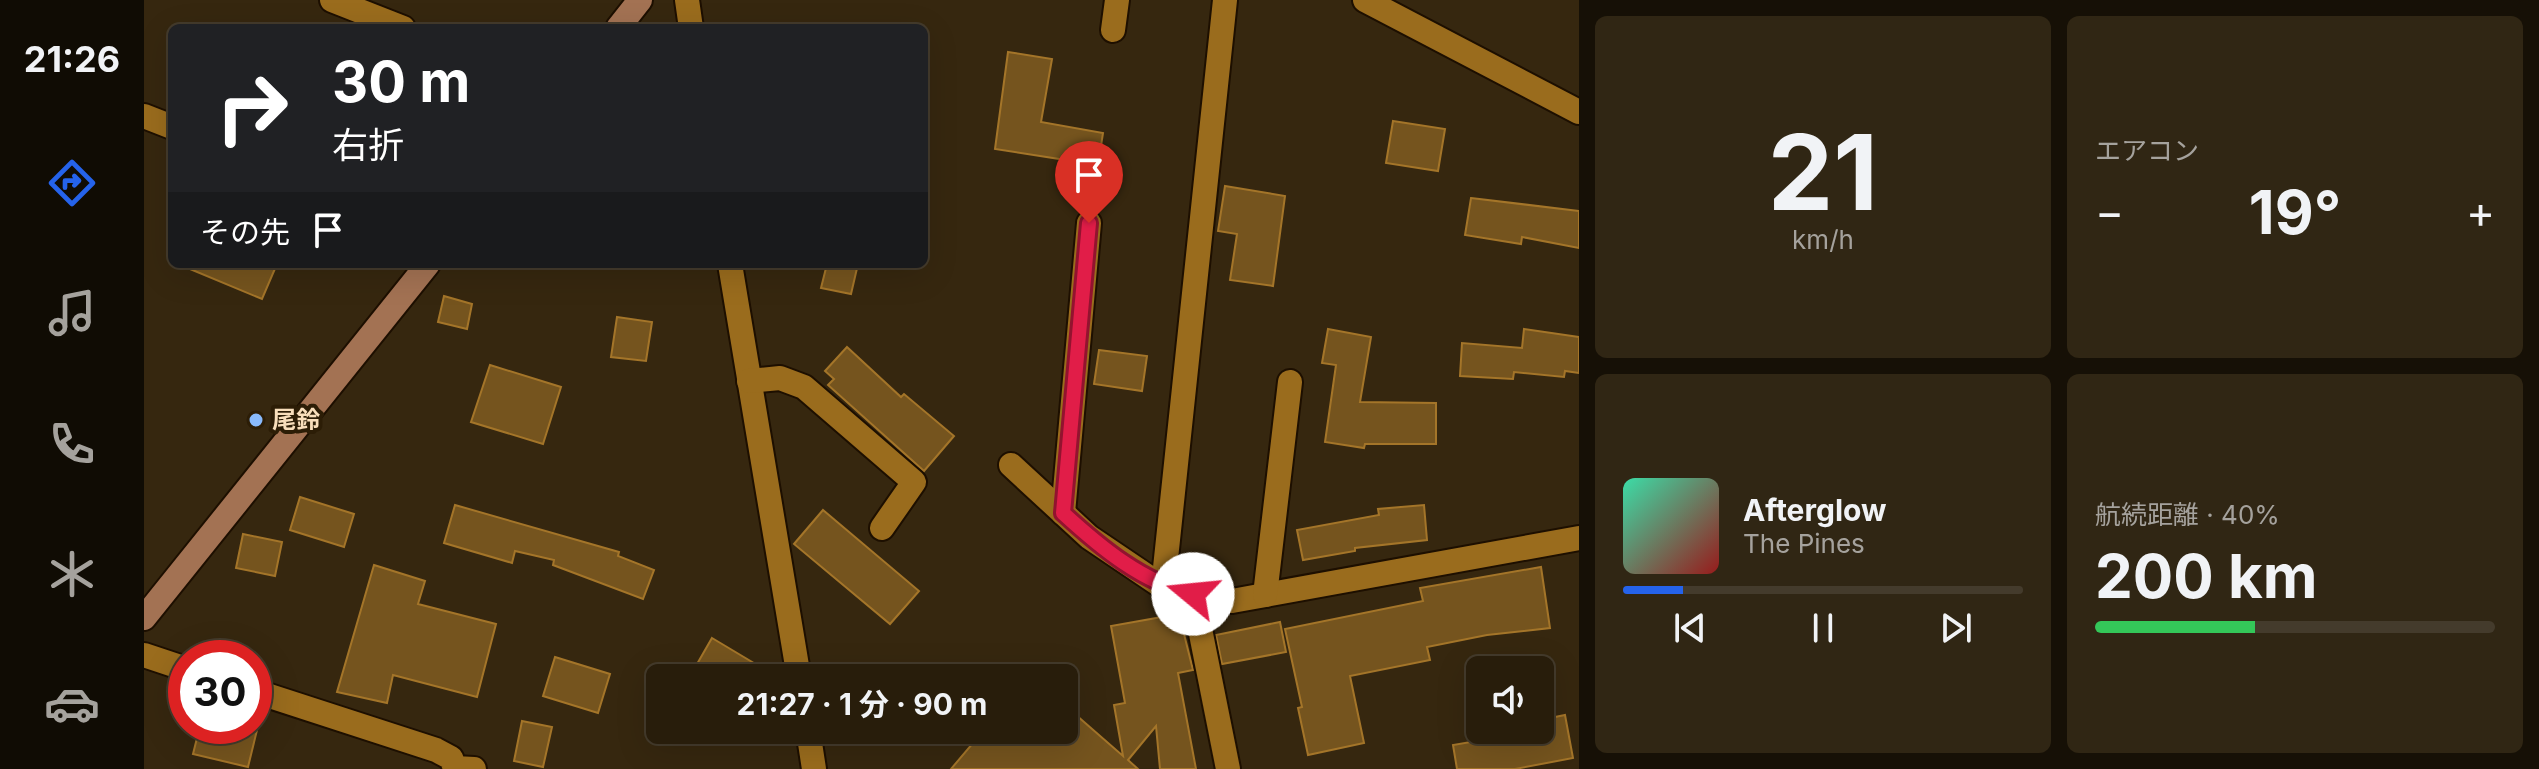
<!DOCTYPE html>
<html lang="ja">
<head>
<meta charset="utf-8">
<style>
	:root { --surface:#281d0b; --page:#302614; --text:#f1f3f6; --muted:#a5a29d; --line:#443b2c; --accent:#2563eb }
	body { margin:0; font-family:Inter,"Noto Sans JP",sans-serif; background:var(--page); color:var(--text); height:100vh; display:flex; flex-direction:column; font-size:30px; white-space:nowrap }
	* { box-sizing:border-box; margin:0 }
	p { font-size:26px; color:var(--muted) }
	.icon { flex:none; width:44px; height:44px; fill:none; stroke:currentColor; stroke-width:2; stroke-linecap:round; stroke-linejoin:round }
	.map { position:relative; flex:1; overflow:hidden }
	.drawer { display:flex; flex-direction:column; gap:16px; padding:16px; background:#161006; width:960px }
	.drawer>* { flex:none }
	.guide { position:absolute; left:24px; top:24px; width:760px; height:244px; border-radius:12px; box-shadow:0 8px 32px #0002,0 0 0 2px var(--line); background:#202124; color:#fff; overflow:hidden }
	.tools { position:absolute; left:1322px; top:656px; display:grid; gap:16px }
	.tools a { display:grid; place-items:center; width:88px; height:88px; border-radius:12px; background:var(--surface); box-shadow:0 8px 32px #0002,0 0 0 2px var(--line); font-size:40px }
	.speed { position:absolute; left:24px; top:640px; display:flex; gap:16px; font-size:40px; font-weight:700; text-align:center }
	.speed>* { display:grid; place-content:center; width:104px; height:104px; border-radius:50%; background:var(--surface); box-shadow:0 8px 32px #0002,0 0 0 2px var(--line); line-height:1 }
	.speed .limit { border:12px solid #d22; background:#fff; color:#111 }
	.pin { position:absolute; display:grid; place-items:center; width:68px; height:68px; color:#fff; margin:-82px -34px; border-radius:50% 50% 50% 0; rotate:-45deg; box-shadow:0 0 8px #0007 }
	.pin .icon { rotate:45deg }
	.me { position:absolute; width:88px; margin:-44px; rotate:287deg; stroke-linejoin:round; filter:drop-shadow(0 0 6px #0008) }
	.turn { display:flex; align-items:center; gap:28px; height:168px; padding:0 32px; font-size:36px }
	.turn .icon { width:104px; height:104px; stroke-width:2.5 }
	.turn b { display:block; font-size:56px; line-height:68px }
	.then { display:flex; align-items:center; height:76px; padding:0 32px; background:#0003; gap:16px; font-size:30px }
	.big { font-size:60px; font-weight:700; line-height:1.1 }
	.drawer .card { flex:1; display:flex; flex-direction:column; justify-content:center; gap:12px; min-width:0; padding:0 28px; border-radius:12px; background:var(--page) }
	.drawer .dial { align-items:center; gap:0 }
	.dial b { font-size:104px; line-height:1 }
	.song { display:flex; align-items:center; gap:24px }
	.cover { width:96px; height:96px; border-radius:12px; background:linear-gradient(135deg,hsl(160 70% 55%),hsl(0 70% 35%)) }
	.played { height:8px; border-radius:4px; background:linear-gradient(90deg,var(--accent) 15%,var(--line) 15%) }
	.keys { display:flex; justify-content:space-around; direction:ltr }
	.heat { display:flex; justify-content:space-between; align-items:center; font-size:44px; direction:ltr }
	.charge { height:12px; border-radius:6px; background:linear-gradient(90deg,#34c759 40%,var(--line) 0) }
	.drawer .tiles { flex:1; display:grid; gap:16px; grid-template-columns:repeat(2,1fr) }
	.trip { position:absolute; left:502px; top:664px; width:432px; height:80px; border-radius:12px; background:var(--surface); box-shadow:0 8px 32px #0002,0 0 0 2px var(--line); font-weight:700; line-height:80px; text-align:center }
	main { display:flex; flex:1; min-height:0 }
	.tabs { display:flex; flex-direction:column; width:144px; justify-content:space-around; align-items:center; background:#100c04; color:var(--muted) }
	.tabs .icon { width:56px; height:56px }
	.tabs .on { color:var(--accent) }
	.tabs b { font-size:36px; color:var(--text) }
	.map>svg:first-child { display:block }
	.building { fill:#75541e; stroke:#a47529; stroke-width:2 }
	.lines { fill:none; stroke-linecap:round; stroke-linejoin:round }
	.street-casing { stroke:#1d0f00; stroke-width:28 }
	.secondary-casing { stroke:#1d0f00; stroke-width:28 }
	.street { stroke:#9a6c1d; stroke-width:24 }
	.secondary { stroke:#a37253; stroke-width:24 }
	.route-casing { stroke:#92132f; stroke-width:20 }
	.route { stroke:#e11d48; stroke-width:14 }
	.poi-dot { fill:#89bafc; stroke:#2c1d06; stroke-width:3 }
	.labels { text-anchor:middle; stroke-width:8; stroke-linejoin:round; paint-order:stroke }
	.poi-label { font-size:24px; font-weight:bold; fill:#f8debb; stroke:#2c1d06; text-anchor:start }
</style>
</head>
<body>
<main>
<nav class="tabs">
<b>21:26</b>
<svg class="icon on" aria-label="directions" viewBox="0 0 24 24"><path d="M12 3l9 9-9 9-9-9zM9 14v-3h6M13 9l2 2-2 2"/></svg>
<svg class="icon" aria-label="music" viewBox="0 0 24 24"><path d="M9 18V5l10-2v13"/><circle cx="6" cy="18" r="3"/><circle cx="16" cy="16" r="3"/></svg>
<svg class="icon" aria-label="phone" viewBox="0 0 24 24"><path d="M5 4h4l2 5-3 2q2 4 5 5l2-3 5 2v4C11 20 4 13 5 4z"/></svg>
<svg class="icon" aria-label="climate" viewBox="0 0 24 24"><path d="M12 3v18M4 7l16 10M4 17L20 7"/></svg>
<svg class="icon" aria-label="car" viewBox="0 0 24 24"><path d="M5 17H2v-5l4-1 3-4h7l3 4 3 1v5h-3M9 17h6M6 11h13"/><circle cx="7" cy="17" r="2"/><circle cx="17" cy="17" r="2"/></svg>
</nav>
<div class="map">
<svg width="1435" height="769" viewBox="0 0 1435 769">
	<rect width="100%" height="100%" fill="#36270f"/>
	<g class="building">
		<polygon points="864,52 908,59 897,122 959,133 954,165 851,149"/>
		<polygon points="1249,121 1301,129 1294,171 1242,163"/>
		<polygon points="1081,186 1141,196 1129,286 1086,280 1093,234 1074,231"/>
		<polygon points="1327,198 1435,211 1435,248 1378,237 1377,244 1321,235"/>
		<polygon points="34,264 133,264 118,299"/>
		<polygon points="683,264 714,264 707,294 677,288"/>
		<polygon points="300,296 328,304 323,329 294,322"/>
		<polygon points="473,317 508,322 502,361 467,357"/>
		<polygon points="1184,329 1227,337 1216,402 1292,403 1292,444 1221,444 1220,448 1181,442 1192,365 1178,363"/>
		<polygon points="1380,329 1435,337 1435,373 1421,371 1420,377 1370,372 1369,379 1316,376 1318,343 1378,348"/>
		<polygon points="703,347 757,397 760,394 810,436 780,471 684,385 690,379 681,371"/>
		<polygon points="955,350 1003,356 998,391 950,384"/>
		<polygon points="346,365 417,387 399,444 327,422"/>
		<polygon points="156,497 210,514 200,547 146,530"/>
		<polygon points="311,505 475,552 474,556 510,570 499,599 409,565 410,560 371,551 368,563 300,543"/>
		<polygon points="1280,505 1283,540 1211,548 1211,551 1159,560 1153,530 1235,515 1234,509"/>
		<polygon points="679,510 775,591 746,624 650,544"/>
		<polygon points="99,534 138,542 131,576 92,568"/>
		<polygon points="230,565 281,581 274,604 352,624 333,697 249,675 243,703 193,692"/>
		<polygon points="1397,567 1406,628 1343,635 1283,647 1286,660 1206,676 1220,743 1164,755 1154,708 1158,707 1141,629 1279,601 1276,588"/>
		<polygon points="1035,614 1049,670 1034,673 1052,769 1016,769 1012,726 984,760 994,769 807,769 840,730 920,730 932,715 979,756 970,705 981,703 967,626"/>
		<polygon points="1136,622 1142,652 1078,664 1072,635"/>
		<polygon points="568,638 635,678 545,678"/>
		<polygon points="411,657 466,674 454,713 399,696"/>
		<polygon points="1421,715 1429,758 1371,769 1313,769 1309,745 1396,730 1396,720"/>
		<polygon points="378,721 408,727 399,767 370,761"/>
		<polygon points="56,726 114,726 104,767 49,754"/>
	</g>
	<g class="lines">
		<g class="street-casing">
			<g id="street">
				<polyline points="188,0 259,28"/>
				<polyline points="543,0 547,28"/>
				<polyline points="1221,0 1435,112"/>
				<polyline points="969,30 973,0"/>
				<polyline points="0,116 28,127"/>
				<polyline points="586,264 655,678"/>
				<polyline points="605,381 636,378 660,387 770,482 738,528"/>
				<polyline points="867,465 945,537 1019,587 1088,601 1435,538"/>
				<polyline points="919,513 945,223"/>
				<polyline points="1019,587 1081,0"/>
				<polyline points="1049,594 1084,769"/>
				<polyline points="1121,595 1146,382"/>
				<polyline points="0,655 42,669"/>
				<polyline points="110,691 292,750 307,758 311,768 330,769"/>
				<polyline points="664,730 670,769"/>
			</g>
		</g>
		<g class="secondary-casing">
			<g id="secondary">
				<polyline points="474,28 496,0"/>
				<polyline points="0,618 284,264"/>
			</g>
		</g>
		<use href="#street" class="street"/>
		<use href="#secondary" class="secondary"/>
	</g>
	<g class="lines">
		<g class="route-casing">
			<path id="route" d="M945,223L919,513C956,547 999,583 1049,594"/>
		</g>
		<use href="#route" class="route"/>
	</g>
	<circle class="poi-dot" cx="112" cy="420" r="8"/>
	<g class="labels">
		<g class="poi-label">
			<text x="128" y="428">尾鈴</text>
		</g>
	</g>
</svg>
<div class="tools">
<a><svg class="icon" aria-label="sound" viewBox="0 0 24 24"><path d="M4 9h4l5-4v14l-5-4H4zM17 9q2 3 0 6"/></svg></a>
</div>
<div class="speed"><div class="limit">30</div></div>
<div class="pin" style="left:945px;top:223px;background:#d93025"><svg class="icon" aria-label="arrive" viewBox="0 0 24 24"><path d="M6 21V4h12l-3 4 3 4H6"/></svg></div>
<svg class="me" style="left:1049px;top:594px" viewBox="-20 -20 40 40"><circle r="19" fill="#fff"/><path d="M0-13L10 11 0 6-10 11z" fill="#e11d48"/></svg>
<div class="trip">21:27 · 1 分 · 90 m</div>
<div class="guide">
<div class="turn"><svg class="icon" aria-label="right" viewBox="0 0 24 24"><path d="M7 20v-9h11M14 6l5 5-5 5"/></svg><div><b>30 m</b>右折</div></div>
<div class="then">その先<svg class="icon" aria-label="arrive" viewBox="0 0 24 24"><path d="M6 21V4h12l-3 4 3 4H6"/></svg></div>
</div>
</div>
<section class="drawer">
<div class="tiles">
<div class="card dial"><b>21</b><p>km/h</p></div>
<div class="card"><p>エアコン</p>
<div class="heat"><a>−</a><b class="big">19°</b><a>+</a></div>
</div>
<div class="card">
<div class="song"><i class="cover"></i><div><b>Afterglow</b><p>The Pines</p></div></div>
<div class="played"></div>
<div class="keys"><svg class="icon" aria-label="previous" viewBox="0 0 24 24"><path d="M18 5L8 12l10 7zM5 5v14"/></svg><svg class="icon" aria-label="pause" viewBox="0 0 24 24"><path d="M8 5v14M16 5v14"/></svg><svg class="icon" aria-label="next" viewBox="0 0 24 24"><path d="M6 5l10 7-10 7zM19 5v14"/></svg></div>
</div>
<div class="card"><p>航続距離 · 40%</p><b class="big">200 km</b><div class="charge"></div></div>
</div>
</section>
</main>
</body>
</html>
